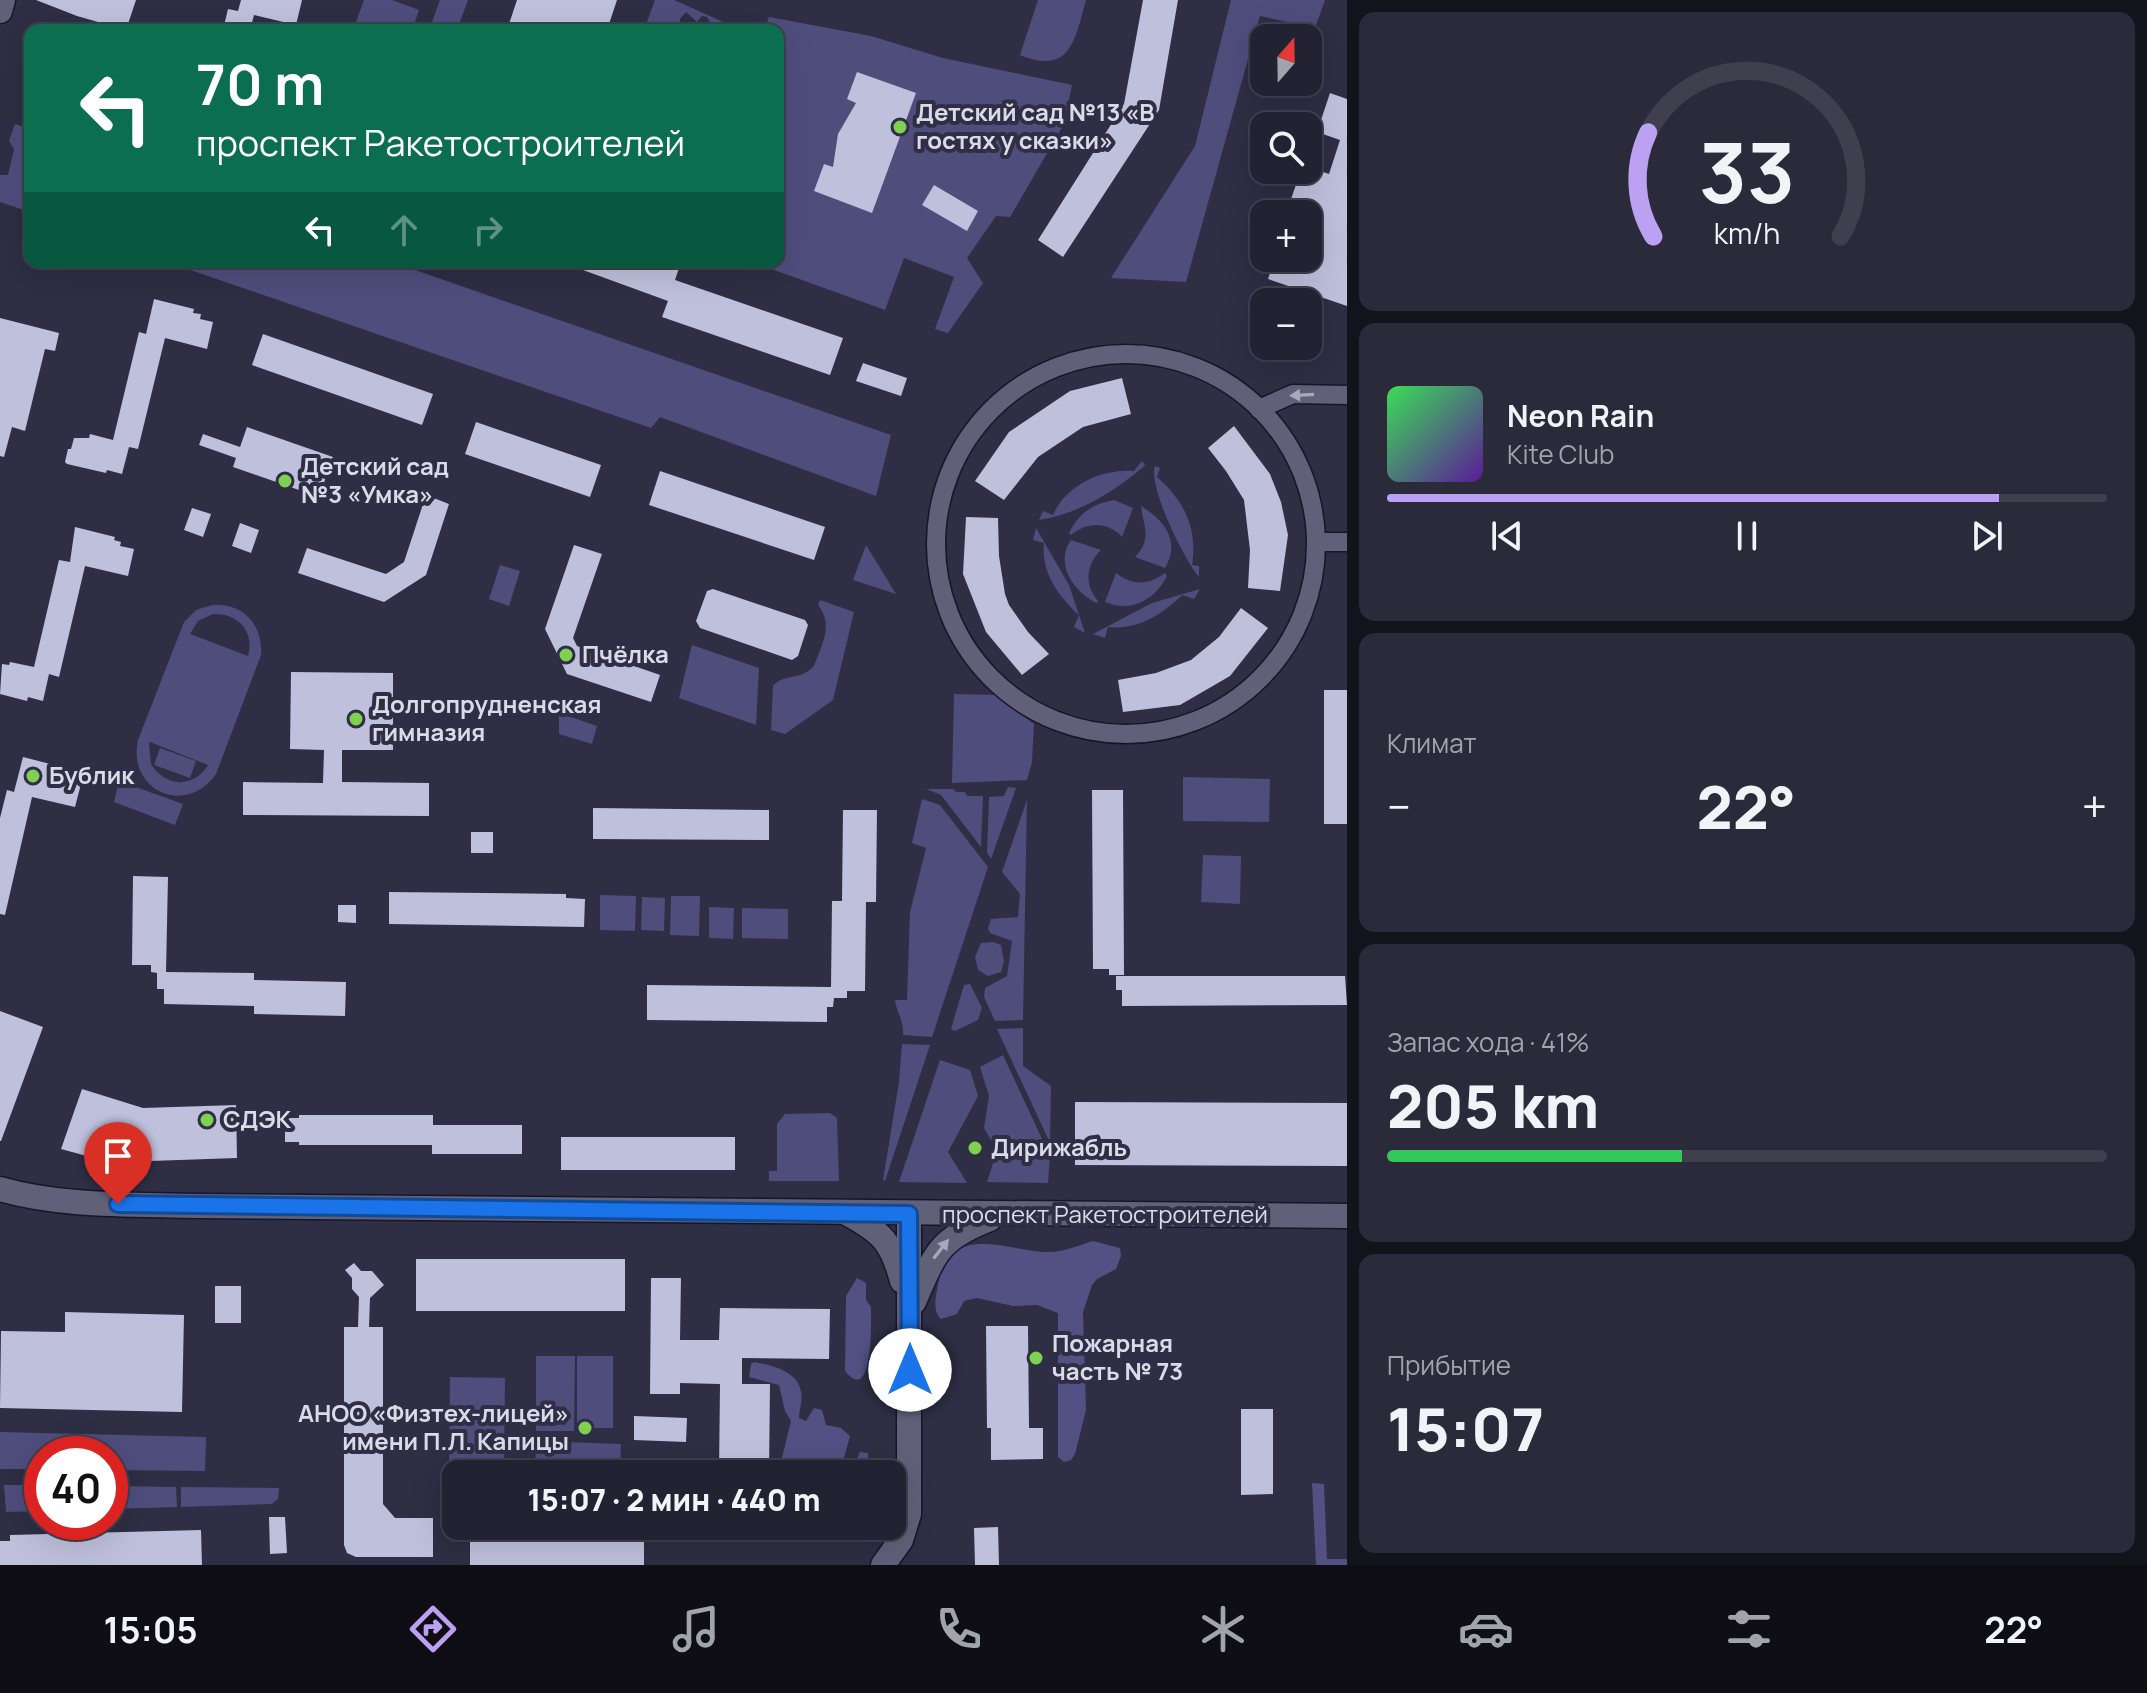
<!DOCTYPE html>
<html lang="ru">
<head>
<meta charset="utf-8">
<style>
	:root { --surface:#223; --page:#2a2a3b; --text:#f1f3f6; --muted:#a2a4ac; --line:#3f3f4e; --accent:#bca0f2 }
	body { margin:0; font-family:Manrope,sans-serif; background:var(--page); color:var(--text); height:100vh; display:flex; flex-direction:column; font-size:30px; white-space:nowrap }
	* { box-sizing:border-box; margin:0 }
	p { font-size:26px; color:var(--muted) }
	.icon { flex:none; width:44px; height:44px; fill:none; stroke:currentColor; stroke-width:2; stroke-linecap:round; stroke-linejoin:round }
	.map { position:relative; flex:1; overflow:hidden }
	.panel { display:flex; flex-direction:column; gap:12px; padding:12px; background:#13131c; width:800px }
	.panel>* { flex:none }
	.hud { position:absolute; left:24px; top:24px; width:760px; height:244px; border-radius:16px; box-shadow:0 8px 32px #0002,0 0 0 2px var(--line); background:#0b6e4f; color:#fff; overflow:hidden }
	.needle { width:52px; rotate:20deg }
	.buttons { position:absolute; left:1250px; top:24px; display:grid; gap:16px }
	.buttons a { display:grid; place-items:center; width:72px; height:72px; border-radius:16px; background:var(--surface); box-shadow:0 8px 32px #0002,0 0 0 2px var(--line); font-size:40px }
	.speed { position:absolute; left:24px; top:1436px; display:flex; gap:16px; font-size:40px; font-weight:700; text-align:center }
	.speed>* { display:grid; place-content:center; width:104px; height:104px; border-radius:50%; background:var(--surface); box-shadow:0 8px 32px #0002,0 0 0 2px var(--line); line-height:1 }
	.speed .limit { border:12px solid #d22; background:#fff; color:#111 }
	.pin { position:absolute; display:grid; place-items:center; width:68px; height:68px; color:#fff; margin:-82px -34px; border-radius:50% 50% 50% 0; rotate:-45deg; box-shadow:0 0 8px #0007 }
	.pin .icon { rotate:45deg }
	.me { position:absolute; width:88px; margin:-44px; rotate:0deg; stroke-linejoin:round; filter:drop-shadow(0 0 6px #0008) }
	.turn { display:flex; align-items:center; gap:28px; height:168px; padding:0 40px; font-size:36px }
	.turn .icon { width:104px; height:104px; stroke-width:2.5 }
	.turn b { display:block; font-size:56px; line-height:68px }
	.lanes { display:flex; align-items:center; height:76px; padding:0 40px; background:#0003; justify-content:center; gap:40px; direction:ltr }
	.lanes .off { opacity:.35 }
	.big { font-size:60px; font-weight:800; line-height:1.1 }
	.panel .tile { flex:1; display:flex; flex-direction:column; justify-content:center; gap:12px; min-width:0; padding:0 28px; border-radius:16px; background:var(--page) }
	.panel .dial { align-items:center; gap:0 }
	.dial svg { height:208px; overflow:visible; fill:none; stroke:var(--line); stroke-width:7; stroke-linecap:round; text-anchor:middle }
	.dial text { fill:var(--text); stroke:none }
	.song { display:flex; align-items:center; gap:24px }
	.cover { width:96px; height:96px; border-radius:12px; background:linear-gradient(135deg,hsl(130 70% 55%),hsl(270 70% 35%)) }
	.played { height:8px; border-radius:4px; background:linear-gradient(90deg,var(--accent) 85%,var(--line) 85%) }
	.keys { display:flex; justify-content:space-around; direction:ltr }
	.heat { display:flex; justify-content:space-between; align-items:center; font-size:44px; direction:ltr }
	.charge { height:12px; border-radius:6px; background:linear-gradient(90deg,#34c759 41%,var(--line) 0) }
	.trip { position:absolute; left:442px; top:1460px; width:464px; height:80px; border-radius:16px; background:var(--surface); box-shadow:0 8px 32px #0002,0 0 0 2px var(--line); font-weight:800; line-height:80px; text-align:center }
	.tab-bar { display:flex; height:128px; justify-content:space-around; align-items:center; background:#0e0e14; color:var(--muted) }
	.tab-bar .icon { width:56px; height:56px }
	.tab-bar .active { color:var(--accent) }
	.tab-bar b { font-size:36px; color:var(--text) }
	main { display:flex; flex:1; min-height:0 }
	.map>svg:first-child { display:block }
	.green { fill:#4f4d7c; fill-rule:evenodd }
	.forest { fill:#535184 }
	.building { fill:#bfc0dc }
	.lines { fill:none; stroke-linecap:round; stroke-linejoin:round }
	.street-casing { stroke:#16152a; stroke-width:21 }
	.secondary-casing { stroke:#16152a; stroke-width:27 }
	.street { stroke:#606079; stroke-width:18 }
	.secondary { stroke:#606079; stroke-width:24 }
	.oneway { fill:#a9a9bc }
	.route-casing { stroke:#114b97; stroke-width:20 }
	.route { stroke:#1a73e8; stroke-width:14 }
	.poi-dot { fill:#80d051; stroke:#2e2e44; stroke-width:3 }
	.labels { text-anchor:middle; stroke-width:8; stroke-linejoin:round; paint-order:stroke }
	.poi-label { font-size:24px; font-weight:bold; fill:#dadae9; stroke:#2e2e44; text-anchor:start }
	.street-label { font-size:24px; fill:#dadae9; stroke:#2e2e44 }
</style>
</head>
<body>
<main>
<div class="map">
<svg width="1347" height="1565" viewBox="0 0 1347 1565">
	<rect width="100%" height="100%" fill="#2e2e44"/>
	<g class="green">
		<polygon points="364,0 392,0 419,10 412,30 353,30"/>
		<polygon points="440,0 468,0 457,30 429,30"/>
		<polygon points="655,0 674,0 730,25 724,30 708,30 707,27 710,22 707,17 702,16 697,22 686,12 680,19 679,27 687,26 691,30 644,30"/>
		<path d="M1038,0H1086C1075,39 1071,76 1020,55Z"/>
		<polygon points="1231,0 1325,0 1315,28 1260,16 1186,282 1111,278 1195,146"/>
		<polygon points="769,17 871,36 943,58 1072,85 1064,124 1010,217 996,216 967,258 983,283 948,333 935,329 954,277 904,258 885,310 752,262 778,262 778,30 764,30"/>
		<polygon points="15,124 30,129 30,212 0,202 0,175 8,175 14,149 9,141"/>
		<polygon points="167,262 392,262 891,435 876,496 660,417 651,428"/>
		<path d="M1142,461L1145,465L1142,468C1112,493 1078,514 1039,520L1043,511L1053,515C1067,484 1102,469 1134,471Z"/>
		<path d="M1155,466L1160,468L1157,477C1184,501 1198,528 1192,565L1199,566V577C1184,559 1148,487 1155,466Z"/>
		<path d="M1114,500L1133,508L1122,537C1107,521 1087,522 1071,535L1069,533C1079,513 1092,504 1114,500Z"/>
		<path d="M1141,506C1164,520 1181,541 1165,568L1135,557C1153,539 1143,525 1141,506Z"/>
		<path d="M1036,528L1069,585L1085,633L1074,627L1079,615C1058,596 1041,572 1044,543L1033,540Z"/>
		<path d="M1071,540L1101,550C1086,565 1084,584 1098,601L1097,603C1074,593 1054,563 1071,540Z"/>
		<polygon points="866,545 896,594 853,580"/>
		<polygon points="500,565 520,571 509,606 489,599"/>
		<path d="M1116,573C1132,586 1149,585 1165,573L1167,576C1155,600 1131,613 1105,602Z"/>
		<path d="M1200,589L1194,599L1182,595C1162,615 1138,630 1108,627L1105,638L1093,634L1152,603Z"/>
		<path d="M820,600L854,612L833,700L785,734L771,730L773,686C784,673 800,681 814,666C822,644 834,625 818,605Z"/>
		<path d="M212,605C243,603 263,624 261,655L216,774C186,817 127,791 138,740L184,622L196,610ZM213,614C238,613 255,631 248,656L190,634L198,621ZM149,743L150,742L208,765C194,788 166,788 151,764Z"/>
		<polygon points="692,645 759,668 756,725 679,698"/>
		<polygon points="954,694 995,695 1034,724 1032,762 1027,780 952,783"/>
		<polygon points="559,713 597,726 592,744 559,734"/>
		<polygon points="160,748 196,761 190,778 154,765"/>
		<polygon points="1183,777 1270,779 1269,822 1183,821"/>
		<polygon points="119,781 183,804 175,825 114,802"/>
		<polygon points="1008,787 1016,788 991,859 987,853 989,797 1004,796"/>
		<polygon points="926,789 953,789 956,792 965,792 967,796 983,796 981,847 941,795"/>
		<path d="M922,799L940,805L988,867L932,1037L903,1035C904,1020 897,1014 895,1000H907L910,912L926,848L912,843Z"/>
		<polygon points="1027,800 1023,1020 995,1021 984,997 985,988 1007,976 1012,941 990,933 988,928 991,919 1018,917 1020,894 1002,872"/>
		<polygon points="1203,855 1241,856 1240,904 1201,902"/>
		<polygon points="600,895 636,896 635,931 600,930"/>
		<polygon points="671,896 700,896 699,936 670,935"/>
		<polygon points="642,897 665,898 664,931 641,930"/>
		<polygon points="709,907 734,908 733,939 709,938"/>
		<polygon points="742,908 788,909 788,939 742,938"/>
		<polygon points="993,942 1001,945 1004,961 1001,972 988,976 978,970 975,957 981,943"/>
		<polygon points="970,984 982,1008 978,1020 955,1031 951,1029 964,985"/>
		<polygon points="1023,1028 1023,1066 1051,1086 1050,1143 997,1029"/>
		<polygon points="902,1044 930,1045 885,1181 883,1180 899,1082"/>
		<polygon points="1003,1055 1050,1156 1048,1183 987,1182 997,1151 984,1128 989,1096 980,1067"/>
		<polygon points="940,1060 970,1070 978,1096 948,1152 967,1183 899,1182"/>
		<polygon points="830,1113 837,1118 839,1181 769,1181 769,1171 777,1171 777,1124 785,1114"/>
		<polygon points="536,1356 575,1356 574,1431 536,1431"/>
		<rect x="577" y="1356" width="36" height="72"/>
		<polygon points="450,1377 505,1378 504,1471 449,1470"/>
		<polygon points="0,1432 206,1437 205,1471 110,1470 110,1454 42,1454 42,1469 0,1469"/>
		<polygon points="536,1441 621,1444 620,1474 535,1474"/>
		<polygon points="4,1485 42,1485 42,1511 6,1512"/>
		<polygon points="111,1486 176,1487 177,1507 112,1509"/>
		<polygon points="181,1487 279,1488 278,1499 272,1504 181,1507"/>
	</g>
	<g class="forest">
		<path d="M1093,1241L1120,1248L1121,1256L1116,1269L1097,1279L1092,1285L1083,1312L1086,1410L1075,1454L1071,1460L1064,1462L1058,1457V1313L1037,1305L1013,1306L977,1298L964,1301L957,1314L941,1319C932,1311 936,1296 938,1284C950,1223 1002,1249 1045,1252C1063,1253 1076,1246 1093,1241Z"/>
		<path d="M857,1278L866,1283V1300L871,1307C871,1319 874,1407 845,1371L846,1296Z"/>
		<path d="M754,1362C771,1365 798,1371 801,1392C803,1401 799,1410 799,1418L806,1421L814,1408L822,1410L826,1425L841,1428L850,1436L844,1458L846,1465H854L860,1452L868,1453L869,1468L878,1474H778L791,1421L785,1411L779,1385L749,1377L751,1364Z"/>
		<polygon points="1312,1483 1324,1484 1327,1559 1347,1559 1347,1565 1316,1565"/>
	</g>
	<g class="building">
		<polygon points="36,0 136,0 126,30 77,16"/>
		<polygon points="241,0 302,0 296,25 254,15 250,30 223,30 228,9 238,11"/>
		<polygon points="517,0 617,0 607,30 507,30"/>
		<polygon points="1143,0 1178,0 1159,110 1063,257 1038,240 1124,104"/>
		<polygon points="857,72 916,93 872,213 814,191 824,164 833,167 838,134 856,103 847,99"/>
		<polygon points="1330,93 1347,99 1347,306 1268,279 1275,258 1308,258 1308,237 1316,214 1289,205 1301,170 1308,170 1308,167 1329,174 1340,140 1317,132"/>
		<polygon points="934,185 978,211 967,231 922,205"/>
		<polygon points="561,262 681,262 675,280 843,338 830,375 662,317 668,301"/>
		<polygon points="154,299 194,309 193,313 201,314 200,319 213,322 207,349 165,338 138,449 129,447 122,474 107,470 106,473 67,464 65,462 68,449 71,449 74,438 89,438 90,434 113,440 139,332 146,334"/>
		<polygon points="0,318 59,333 55,351 45,349 25,431 12,427 4,457 0,456"/>
		<polygon points="263,334 433,394 422,425 252,365"/>
		<polygon points="863,363 907,378 901,396 856,381"/>
		<polygon points="1122,378 1131,414 1083,427 1038,457 1004,500 975,481 1009,432 1070,391"/>
		<polygon points="476,422 601,465 590,497 465,454"/>
		<polygon points="1234,426 1270,474 1281,502 1288,535 1280,591 1248,588 1250,550 1244,500 1226,471 1208,448"/>
		<polygon points="247,427 333,457 319,497 233,467 236,458 199,445 203,434 240,447"/>
		<polygon points="660,471 825,527 814,560 649,505"/>
		<polygon points="426,495 449,504 426,575 384,602 298,573 307,548 386,574 404,562"/>
		<polygon points="192,508 211,514 203,537 184,530"/>
		<polygon points="966,517 998,518 999,556 1005,594 1009,605 1028,632 1049,654 1022,675 986,632 963,574"/>
		<polygon points="240,523 259,530 251,553 232,546"/>
		<polygon points="75,527 115,537 114,540 121,542 120,546 134,549 128,576 85,566 59,677 49,674 43,701 28,697 27,701 0,694 2,664 9,665 10,662 34,667 59,560 70,562"/>
		<polygon points="574,545 602,554 573,638 577,646 660,675 651,702 567,674 545,629"/>
		<polygon points="713,589 805,620 808,625 798,656 792,660 700,628 696,621 707,591"/>
		<polygon points="1241,608 1268,628 1230,676 1180,705 1123,712 1118,680 1156,673 1191,660 1219,637"/>
		<polygon points="291,672 393,673 393,750 342,750 342,782 429,783 429,816 243,815 243,782 323,783 324,750 290,749"/>
		<rect x="1324" y="690" width="23" height="134"/>
		<polygon points="23,757 62,767 61,771 69,773 67,777 82,780 75,807 32,797 5,915 0,914 0,818 7,790 14,792"/>
		<polygon points="1092,790 1123,790 1124,975 1109,975 1109,969 1093,969"/>
		<polygon points="593,808 769,810 769,840 593,839"/>
		<polygon points="843,810 877,810 876,902 866,902 865,991 847,991 847,998 834,998 833,1007 827,1007 827,1022 647,1020 647,985 831,987 832,901 842,901"/>
		<rect x="471" y="832" width="22" height="21"/>
		<polygon points="133,876 168,877 166,972 254,973 254,980 346,982 345,1016 254,1014 254,1006 164,1004 164,989 157,989 157,973 151,972 151,965 132,965"/>
		<polygon points="389,892 566,894 566,898 585,899 584,927 389,924"/>
		<polygon points="338,905 356,905 356,923 338,922"/>
		<polygon points="1116,976 1345,976 1347,1005 1122,1006 1122,990 1116,990"/>
		<polygon points="0,1011 43,1027 1,1141 0,1141"/>
		<polygon points="82,1089 143,1108 236,1105 237,1158 92,1163 94,1158 61,1149"/>
		<polygon points="1075,1102 1347,1103 1347,1166 1075,1165"/>
		<polygon points="299,1115 433,1115 433,1125 522,1125 522,1154 432,1154 432,1145 299,1145 299,1142 285,1142 285,1118 299,1118"/>
		<rect x="561" y="1137" width="174" height="33"/>
		<rect x="416" y="1259" width="209" height="52"/>
		<polygon points="354,1263 361,1271 372,1271 384,1285 370,1298 369,1327 383,1327 383,1504 395,1518 433,1518 433,1557 356,1557 347,1553 344,1545 344,1327 358,1327 359,1297 352,1289 352,1278 345,1270"/>
		<polygon points="651,1278 681,1278 680,1340 719,1340 720,1308 830,1309 829,1359 742,1358 742,1384 770,1384 769,1474 719,1474 720,1384 680,1383 680,1394 650,1394"/>
		<rect x="215" y="1286" width="26" height="37"/>
		<polygon points="65,1312 184,1315 182,1412 0,1408 1,1331 65,1332"/>
		<polygon points="986,1326 1028,1326 1029,1428 1043,1428 1043,1459 991,1460 991,1428 987,1428"/>
		<polygon points="1241,1409 1273,1409 1273,1494 1241,1495"/>
		<polygon points="634,1416 687,1418 686,1442 634,1440"/>
		<polygon points="269,1517 285,1517 287,1553 270,1554"/>
		<rect x="470" y="1526" width="174" height="39"/>
		<polygon points="998,1527 999,1565 975,1565 974,1528"/>
		<polygon points="201,1530 202,1565 0,1565 0,1541 10,1541 10,1535"/>
	</g>
	<g class="lines">
		<g class="street-casing">
			<g id="street">
				<circle cx="1126" cy="544" r="190"/>
				<polyline points="1259,409 1293,394 1347,395"/>
				<polyline points="1316,542 1347,542"/>
			</g>
		</g>
		<g class="secondary-casing">
			<g id="secondary">
				<polyline points="0,11 3,0"/>
				<path d="M0,1189C63,1207 132,1204 197,1206L1347,1216"/>
				<path d="M848,1214C883,1233 892,1243 902,1281"/>
				<path d="M914,1302C935,1254 938,1239 990,1219"/>
				<polyline points="883,1565 901,1540 909,1514 909,1214"/>
			</g>
		</g>
		<use href="#street" class="street"/>
		<use href="#secondary" class="secondary"/>
	</g>
	<defs><path id="oneway-solid" d="M-6-.8H1V-3.2L6.5 0L1 3.2V.8H-6Z" transform="scale(2)"/></defs>
	<g class="oneway">
		<use href="#oneway-solid" transform="translate(1302 395) rotate(177)"/>
		<use href="#oneway-solid" transform="translate(941 1249) rotate(-52)"/>
	</g>
	<g class="lines">
		<g class="route-casing">
			<polyline id="route" points="118,1204 909,1214 910,1370"/>
		</g>
		<use href="#route" class="route"/>
	</g>
	<g class="poi-dot">
		<circle cx="900" cy="127" r="8"/>
		<circle cx="285" cy="481" r="8"/>
		<circle cx="566" cy="655" r="8"/>
		<circle cx="356" cy="719" r="8"/>
		<circle cx="33" cy="776" r="8"/>
		<circle cx="207" cy="1120" r="8"/>
		<circle cx="975" cy="1148" r="8"/>
		<circle cx="1036" cy="1358" r="8"/>
		<circle cx="585" cy="1428" r="8"/>
	</g>
	<g class="labels">
		<g class="poi-label">
			<text x="916" y="121">Детский сад №13 «В<tspan x="916" dy="28">гостях у сказки»</tspan></text>
			<text x="301" y="475">Детский сад<tspan x="301" dy="28">№3 «Умка»</tspan></text>
			<text x="582" y="663">Пчёлка</text>
			<text x="372" y="713">Долгопрудненская<tspan x="372" dy="28">гимназия</tspan></text>
			<text x="49" y="784">Бублик</text>
			<text x="223" y="1128">СДЭК</text>
			<text x="991" y="1156">Дирижабль</text>
			<text x="1052" y="1352">Пожарная<tspan x="1052" dy="28">часть № 73</tspan></text>
			<text x="569" y="1422" text-anchor="end">АНОО «Физтех-лицей»<tspan x="569" dy="28">имени П.Л. Капицы</tspan></text>
		</g>
		<g class="street-label">
			<text x="1105" y="1223">проспект Ракетостроителей</text>
		</g>
	</g>
</svg>
<div class="buttons">
<a><svg class="needle" viewBox="-14 -14 28 28"><path d="M0-13l5 13h-10z" fill="#e53935"/><path d="M0 13l5-13h-10z" fill="#a2a4ac"/></svg></a>
<a><svg class="icon" aria-label="search" viewBox="0 0 24 24"><circle cx="10" cy="10" r="6"/><path d="M15 15l6 6"/></svg></a>
<a>+</a>
<a>−</a>
</div>
<div class="speed"><div class="limit">40</div></div>
<div class="pin" style="left:118px;top:1204px;background:#d93025"><svg class="icon" aria-label="arrive" viewBox="0 0 24 24"><path d="M6 21V4h12l-3 4 3 4H6"/></svg></div>
<svg class="me" style="left:910px;top:1370px" viewBox="-20 -20 40 40"><circle r="19" fill="#fff"/><path d="M0-13L10 11 0 6-10 11z" fill="#1a73e8"/></svg>
<div class="trip">15:07 · 2 мин · 440 m</div>
<div class="hud">
<div class="turn"><svg class="icon" aria-label="left" viewBox="0 0 24 24"><path d="M17 20v-9H6M10 6l-5 5 5 5"/></svg><div><b>70 m</b>проспект Ракетостроителей</div></div>
<div class="lanes"><svg class="icon" aria-label="left" viewBox="0 0 24 24"><path d="M17 20v-9H6M10 6l-5 5 5 5"/></svg><svg class="icon off" aria-label="ahead" viewBox="0 0 24 24"><path d="M12 20V5M6 11l6-6 6 6"/></svg><svg class="icon off" aria-label="right" viewBox="0 0 24 24"><path d="M7 20v-9h11M14 6l5 5-5 5"/></svg></div>
</div>
</div>
<section class="panel">
<div class="tile dial"><svg viewBox="0 0 100 80">
<path d="M14 69A42 42 0 1 1 86 69"/>
<path d="M14 69A42 42 0 0 1 12 29" stroke="#bca0f2"/>
<text x="50" y="56" font-size="32" font-weight="700">33</text>
<text x="50" y="72" font-size="11">km/h</text>
</svg></div>
<div class="tile">
<div class="song"><i class="cover"></i><div><b>Neon Rain</b><p>Kite Club</p></div></div>
<div class="played"></div>
<div class="keys"><svg class="icon" aria-label="previous" viewBox="0 0 24 24"><path d="M18 5L8 12l10 7zM5 5v14"/></svg><svg class="icon" aria-label="pause" viewBox="0 0 24 24"><path d="M8 5v14M16 5v14"/></svg><svg class="icon" aria-label="next" viewBox="0 0 24 24"><path d="M6 5l10 7-10 7zM19 5v14"/></svg></div>
</div>
<div class="tile"><p>Климат</p>
<div class="heat"><a>−</a><b class="big">22°</b><a>+</a></div>
</div>
<div class="tile"><p>Запас хода · 41%</p><b class="big">205 km</b><div class="charge"></div></div>
<div class="tile"><p>Прибытие</p><b class="big">15:07</b></div>
</section>
</main>
<nav class="tab-bar">
<b>15:05</b>
<svg class="icon active" aria-label="directions" viewBox="0 0 24 24"><path d="M12 3l9 9-9 9-9-9zM9 14v-3h6M13 9l2 2-2 2"/></svg>
<svg class="icon" aria-label="music" viewBox="0 0 24 24"><path d="M9 18V5l10-2v13"/><circle cx="6" cy="18" r="3"/><circle cx="16" cy="16" r="3"/></svg>
<svg class="icon" aria-label="phone" viewBox="0 0 24 24"><path d="M5 4h4l2 5-3 2q2 4 5 5l2-3 5 2v4C11 20 4 13 5 4z"/></svg>
<svg class="icon" aria-label="climate" viewBox="0 0 24 24"><path d="M12 3v18M4 7l16 10M4 17L20 7"/></svg>
<svg class="icon" aria-label="car" viewBox="0 0 24 24"><path d="M5 17H2v-5l4-1 3-4h7l3 4 3 1v5h-3M9 17h6M6 11h13"/><circle cx="7" cy="17" r="2"/><circle cx="17" cy="17" r="2"/></svg>
<svg class="icon" aria-label="filters" viewBox="0 0 24 24"><path d="M4 7h16M4 17h16"/><circle cx="9" cy="7" r="2"/><circle cx="15" cy="17" r="2"/></svg>
<b>22°</b>
</nav>
</body>
</html>
